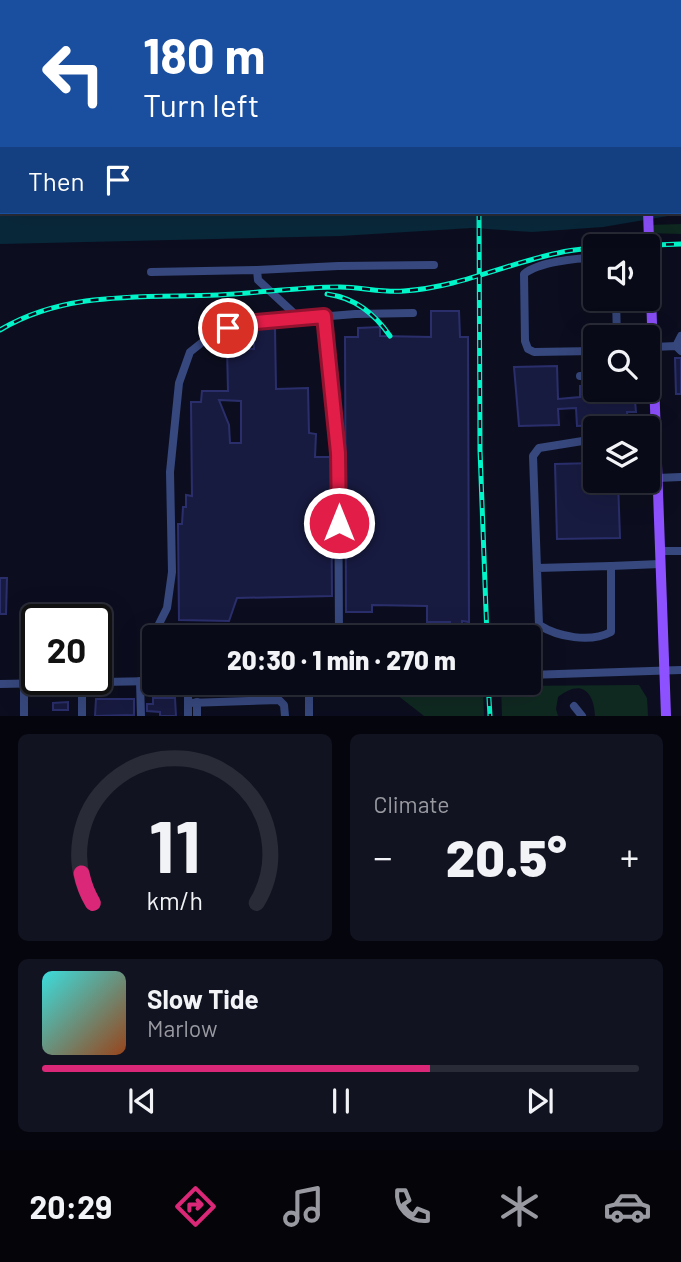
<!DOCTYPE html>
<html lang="en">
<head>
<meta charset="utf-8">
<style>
	:root { --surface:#090a17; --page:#121320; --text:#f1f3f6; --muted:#999aa1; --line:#292b36; --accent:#db2777 }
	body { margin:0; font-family:Barlow,sans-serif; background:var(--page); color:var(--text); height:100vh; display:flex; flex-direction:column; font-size:26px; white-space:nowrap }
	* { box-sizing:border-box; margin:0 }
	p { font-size:23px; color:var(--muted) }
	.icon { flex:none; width:38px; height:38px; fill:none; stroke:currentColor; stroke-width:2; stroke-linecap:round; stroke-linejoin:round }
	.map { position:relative; height:716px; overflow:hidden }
	.side { display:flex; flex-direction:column; gap:18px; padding:18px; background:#05060d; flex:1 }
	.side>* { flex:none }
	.hud { position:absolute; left:0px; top:0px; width:682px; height:214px; box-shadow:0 7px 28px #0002,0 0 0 2px var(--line); background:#1a4fa0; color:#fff; overflow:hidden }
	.fabs { position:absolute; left:583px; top:234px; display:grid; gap:14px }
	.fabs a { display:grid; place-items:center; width:77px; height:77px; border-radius:7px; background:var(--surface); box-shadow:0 7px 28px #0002,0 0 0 2px var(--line); font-size:35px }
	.speed { position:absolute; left:21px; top:604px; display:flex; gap:14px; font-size:35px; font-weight:700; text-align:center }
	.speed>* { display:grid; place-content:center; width:91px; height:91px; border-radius:50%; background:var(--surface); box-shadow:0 7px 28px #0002,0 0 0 2px var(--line); line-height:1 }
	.speed .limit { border:4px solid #111; border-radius:10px; background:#fff; color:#111 }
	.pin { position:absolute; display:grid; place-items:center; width:60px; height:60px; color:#fff; margin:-30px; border:4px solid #fff; border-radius:50%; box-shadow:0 2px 7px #0007 }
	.me { position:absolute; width:77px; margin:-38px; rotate:0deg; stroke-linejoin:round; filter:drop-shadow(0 0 5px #0008) }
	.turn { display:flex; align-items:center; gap:24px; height:147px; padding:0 28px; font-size:32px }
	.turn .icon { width:91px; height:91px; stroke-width:2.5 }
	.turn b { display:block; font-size:49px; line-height:60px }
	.then { display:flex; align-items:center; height:66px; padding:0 28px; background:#0003; gap:14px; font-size:26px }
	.big { font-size:52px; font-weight:800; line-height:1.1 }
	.side .tile { flex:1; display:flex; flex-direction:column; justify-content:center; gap:10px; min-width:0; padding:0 24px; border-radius:10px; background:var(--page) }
	.side .dial { align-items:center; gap:0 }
	.dial svg { height:182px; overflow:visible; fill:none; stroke:var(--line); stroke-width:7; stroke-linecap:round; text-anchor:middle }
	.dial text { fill:var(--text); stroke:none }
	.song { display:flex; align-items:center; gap:21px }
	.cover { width:84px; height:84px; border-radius:10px; background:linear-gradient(135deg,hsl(180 70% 55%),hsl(20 70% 35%)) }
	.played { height:7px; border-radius:4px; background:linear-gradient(90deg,var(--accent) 65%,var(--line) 65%) }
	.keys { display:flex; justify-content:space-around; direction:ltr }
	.heat { display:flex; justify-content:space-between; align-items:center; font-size:38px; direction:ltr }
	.side .tiles { flex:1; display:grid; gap:18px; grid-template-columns:1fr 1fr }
	.tile:last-child { grid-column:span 2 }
	.trip { position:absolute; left:142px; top:625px; width:399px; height:70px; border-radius:7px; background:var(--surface); box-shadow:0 7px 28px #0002,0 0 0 2px var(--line); font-weight:800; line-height:70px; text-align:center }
	.menu { display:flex; height:112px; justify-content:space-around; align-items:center; background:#040409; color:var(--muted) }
	.menu .icon { width:49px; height:49px }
	.menu .on { color:var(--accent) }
	.menu b { font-size:32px; color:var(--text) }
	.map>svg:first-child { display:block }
	.green { fill:#0f2921 }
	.water { fill:#09293b }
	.building { fill:#181b40; stroke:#2a2f6c; stroke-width:2; fill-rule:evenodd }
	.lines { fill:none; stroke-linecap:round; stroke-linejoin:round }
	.minor { stroke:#37487e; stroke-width:8 }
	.major { stroke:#8e51ff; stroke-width:10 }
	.rail-casing { stroke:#00f5c9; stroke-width:5 }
	.rail { stroke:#0c0e1f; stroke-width:2.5; stroke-dasharray:8; stroke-linecap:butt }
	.route-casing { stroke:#92132f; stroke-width:18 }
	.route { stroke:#e11d48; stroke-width:12 }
</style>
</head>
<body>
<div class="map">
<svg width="681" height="716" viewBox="0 0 681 716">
	<rect width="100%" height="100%" fill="#0c0e1f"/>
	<g class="green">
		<polygon points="681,224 681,234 648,233 648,225"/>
		<path d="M639,685L647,698L648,716H595C594,690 580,679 558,697L556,709L558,716H502L501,686Z"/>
		<polygon points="483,687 484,716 424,716 392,691"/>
	</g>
	<polygon class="water" points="681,179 681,216 668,216 603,227 532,232 472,228 340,236 0,244 0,195 2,212 681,212"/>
	<g class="building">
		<polygon points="431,311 459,311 460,337 468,337 469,622 462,621 462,626 450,626 450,622 427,622 427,606 372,605 372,612 346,612 345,337 358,337 358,328 380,327 380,336 431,337"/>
		<path d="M275,328L276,389L308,388L309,433L316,434L315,457H331L332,596L237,598L229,621L179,620L178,524H182L183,507H186V495L192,496L191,402H201L202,391H228L227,348L254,349L253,329ZM219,400L241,401V443H230L229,425Z"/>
		<polygon points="675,358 681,358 681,394 676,394"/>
		<polygon points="557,366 558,399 580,397 580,386 595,385 595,390 601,390 601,392 629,391 629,401 635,401 636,412 627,412 628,424 577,426 576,408 558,409 559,425 519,426 514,367"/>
		<polygon points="595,463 595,481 618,481 620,538 557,539 555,464"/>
		<polygon points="0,578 7,578 6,614 0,614"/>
		<polygon points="153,698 175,698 176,716 160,716 160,712 147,711 147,704 153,704"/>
		<polygon points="96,699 134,699 134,715 95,716"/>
		<polygon points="68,702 68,710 53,710 53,703"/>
	</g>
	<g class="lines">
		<g class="minor">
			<polyline points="522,2 522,0"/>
			<polyline points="546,2 546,0"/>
			<polyline points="0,94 2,94"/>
			<path d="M595,258C577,258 538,262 524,274L525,341L528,349L534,352L595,351"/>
			<polyline points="257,270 338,266 434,265"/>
			<polyline points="151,272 257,270 258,280 299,318"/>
			<polyline points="616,299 617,338"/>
			<polyline points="324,316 338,453 339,634"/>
			<polyline points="676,346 681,336"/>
			<polyline points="653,347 676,346 681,351"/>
			<polyline points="580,376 595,376"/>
			<polyline points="657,478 681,477"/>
			<polyline points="660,551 681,551"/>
			<polyline points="611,566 660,564"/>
			<path d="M537,568L611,566V632C590,643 558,637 539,625L533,456L539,448L595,439"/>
			<polyline points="307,631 360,637 416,637"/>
			<polyline points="307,637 307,631 155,632 167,608 172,572 170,472 179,383 190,352 205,340 228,328 256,322 355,314 413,313"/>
			<polyline points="426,637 434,637"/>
			<polyline points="528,675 681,670"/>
			<polyline points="140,681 141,716"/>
			<polyline points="146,681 146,640 150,634 155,632 157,634"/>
			<polyline points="188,682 188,716"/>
			<polyline points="309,682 309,716"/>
			<polyline points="24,683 24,716"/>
			<polyline points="82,683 82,716"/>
			<polyline points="0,684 154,681"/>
			<polyline points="197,702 197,716"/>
			<polyline points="188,703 279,700 284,705 285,716"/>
			<polyline points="574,706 582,716"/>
		</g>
		<g class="major">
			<polyline points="646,0 646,2"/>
			<polyline points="648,212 666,716"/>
		</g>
		<g class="rail-casing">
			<g id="rail">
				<polyline points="485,2 485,0"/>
				<polyline points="479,212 480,450 487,637"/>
				<polyline points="602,247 681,244"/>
				<path d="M327,294C355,298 374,313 390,336"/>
				<path d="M0,330C67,290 144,298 218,295C259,293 299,287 340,287C361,287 383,293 404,291C460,287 505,264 558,253C570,250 583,249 595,248"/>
				<polyline points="488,682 490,716"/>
			</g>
		</g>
		<use href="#rail" class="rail"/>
	</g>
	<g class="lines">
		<g class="route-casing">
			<polyline id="route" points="228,328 256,322 324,316 338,453 339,523"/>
		</g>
		<use href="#route" class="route"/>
	</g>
</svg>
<div class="fabs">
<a><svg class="icon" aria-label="sound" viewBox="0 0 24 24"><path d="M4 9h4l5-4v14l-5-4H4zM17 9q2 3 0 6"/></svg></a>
<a><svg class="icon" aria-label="search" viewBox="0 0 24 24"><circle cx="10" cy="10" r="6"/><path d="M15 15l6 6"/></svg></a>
<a><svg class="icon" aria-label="layers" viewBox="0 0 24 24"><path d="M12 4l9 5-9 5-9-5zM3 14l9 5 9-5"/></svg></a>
</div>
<div class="speed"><div class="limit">20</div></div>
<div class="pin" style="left:228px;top:328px;background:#d93025"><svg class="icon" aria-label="arrive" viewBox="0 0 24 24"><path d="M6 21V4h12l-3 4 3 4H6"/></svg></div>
<svg class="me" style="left:339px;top:523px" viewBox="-20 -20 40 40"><circle r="17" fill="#e11d48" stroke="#fff" stroke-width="3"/><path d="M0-11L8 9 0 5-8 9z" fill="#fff"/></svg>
<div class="trip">20:30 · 1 min · 270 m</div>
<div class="hud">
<div class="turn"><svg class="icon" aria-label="left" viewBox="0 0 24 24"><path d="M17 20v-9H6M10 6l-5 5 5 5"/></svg><div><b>180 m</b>Turn left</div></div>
<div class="then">Then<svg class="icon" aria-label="arrive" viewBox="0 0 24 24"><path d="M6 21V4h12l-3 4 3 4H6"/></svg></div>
</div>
</div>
<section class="side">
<div class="tiles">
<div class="tile dial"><svg viewBox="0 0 100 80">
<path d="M14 69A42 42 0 1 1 86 69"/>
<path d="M14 69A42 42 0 0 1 9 56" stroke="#db2777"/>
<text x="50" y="56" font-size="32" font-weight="700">11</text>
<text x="50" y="72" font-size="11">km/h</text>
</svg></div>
<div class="tile"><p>Climate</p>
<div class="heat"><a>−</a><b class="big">20.5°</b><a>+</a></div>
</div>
<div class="tile">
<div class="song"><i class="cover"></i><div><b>Slow Tide</b><p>Marlow</p></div></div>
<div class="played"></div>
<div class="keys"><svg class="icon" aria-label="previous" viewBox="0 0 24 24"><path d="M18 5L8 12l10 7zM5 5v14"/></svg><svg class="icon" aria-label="pause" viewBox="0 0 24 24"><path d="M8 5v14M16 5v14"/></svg><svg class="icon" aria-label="next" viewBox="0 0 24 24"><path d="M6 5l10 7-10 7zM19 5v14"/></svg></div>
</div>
</div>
</section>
<nav class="menu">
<b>20:29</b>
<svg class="icon on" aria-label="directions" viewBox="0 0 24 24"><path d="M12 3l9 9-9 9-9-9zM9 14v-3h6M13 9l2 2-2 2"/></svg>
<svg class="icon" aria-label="music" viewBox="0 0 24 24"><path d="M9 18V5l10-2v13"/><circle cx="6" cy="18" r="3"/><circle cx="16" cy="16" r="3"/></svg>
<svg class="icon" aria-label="phone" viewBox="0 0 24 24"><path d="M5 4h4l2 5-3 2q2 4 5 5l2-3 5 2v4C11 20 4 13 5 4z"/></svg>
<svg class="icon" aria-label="climate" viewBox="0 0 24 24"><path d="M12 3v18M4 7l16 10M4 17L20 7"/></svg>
<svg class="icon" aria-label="car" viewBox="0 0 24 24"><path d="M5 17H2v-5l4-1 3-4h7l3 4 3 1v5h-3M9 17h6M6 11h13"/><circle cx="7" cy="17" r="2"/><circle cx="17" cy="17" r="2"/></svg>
</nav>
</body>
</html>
